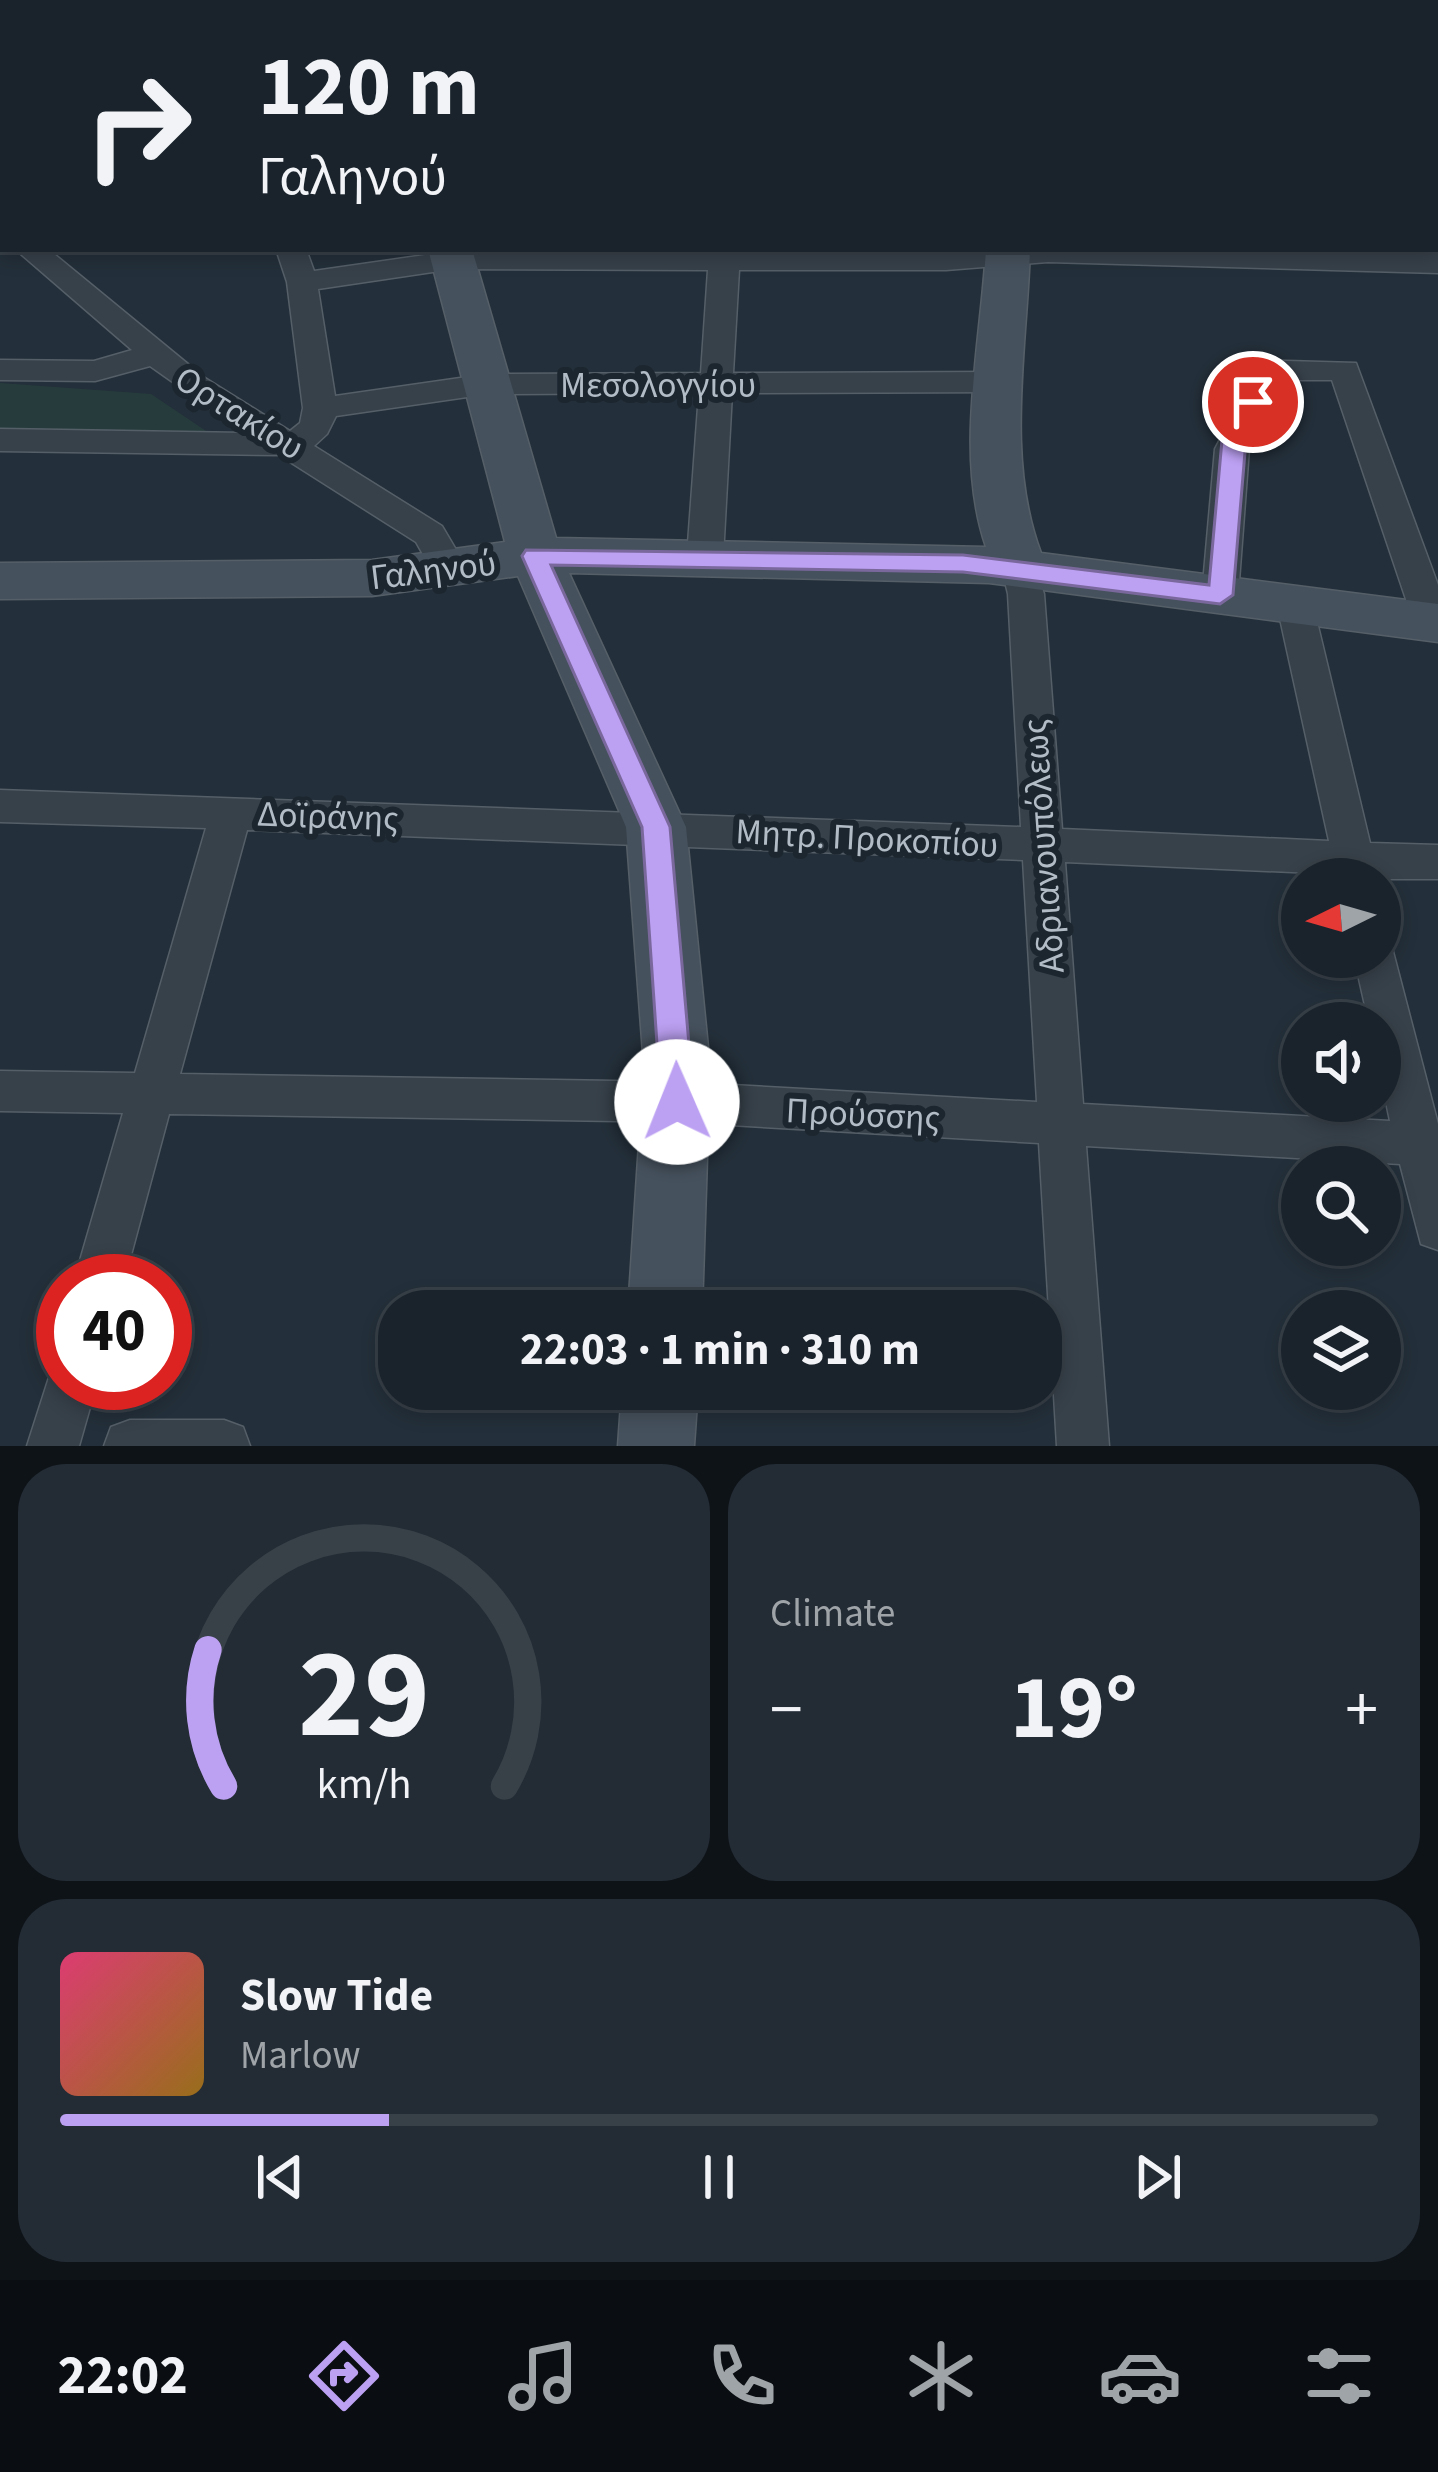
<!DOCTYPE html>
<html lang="en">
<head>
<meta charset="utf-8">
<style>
	:root { --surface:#1a232c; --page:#232b34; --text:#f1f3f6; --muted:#9fa4a9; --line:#384048; --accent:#bca0f2 }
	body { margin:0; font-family:"Source Sans 3",sans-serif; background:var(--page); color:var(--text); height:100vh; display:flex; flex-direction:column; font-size:45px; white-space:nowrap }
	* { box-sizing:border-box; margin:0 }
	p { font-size:39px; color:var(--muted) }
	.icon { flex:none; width:66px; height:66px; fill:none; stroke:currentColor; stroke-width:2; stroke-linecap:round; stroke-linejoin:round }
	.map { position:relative; height:1446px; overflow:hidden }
	.sheet { display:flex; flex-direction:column; gap:18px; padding:18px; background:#0e1318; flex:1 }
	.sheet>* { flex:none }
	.hud { position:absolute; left:0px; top:0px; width:1440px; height:252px; box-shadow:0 6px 18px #0003,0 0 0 3px var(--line); background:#1a232c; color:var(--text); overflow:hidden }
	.needle { width:78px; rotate:265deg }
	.tools { position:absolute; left:1281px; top:858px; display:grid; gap:24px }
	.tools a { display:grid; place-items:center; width:120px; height:120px; border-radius:50%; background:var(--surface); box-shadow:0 6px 18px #0003,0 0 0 3px var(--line); font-size:60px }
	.speed { position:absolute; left:36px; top:1254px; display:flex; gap:24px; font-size:60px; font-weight:700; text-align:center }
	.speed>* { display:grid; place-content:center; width:156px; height:156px; border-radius:50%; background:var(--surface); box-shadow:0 6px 18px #0003,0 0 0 3px var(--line); line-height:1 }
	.speed .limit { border:18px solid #d22; background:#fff; color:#111 }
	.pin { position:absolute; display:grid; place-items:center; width:102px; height:102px; color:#fff; margin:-51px; border:6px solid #fff; border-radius:50%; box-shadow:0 3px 12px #0007 }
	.me { position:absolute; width:132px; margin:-66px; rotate:359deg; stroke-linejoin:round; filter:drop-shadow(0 0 9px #0008) }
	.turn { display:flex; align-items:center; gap:42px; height:252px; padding:0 60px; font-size:54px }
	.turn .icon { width:156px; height:156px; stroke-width:2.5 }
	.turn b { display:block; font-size:84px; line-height:102px }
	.big { font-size:90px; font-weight:700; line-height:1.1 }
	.sheet .card { flex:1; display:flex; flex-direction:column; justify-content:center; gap:18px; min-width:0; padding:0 42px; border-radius:48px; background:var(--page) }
	.sheet .dial { align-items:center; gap:0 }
	.dial svg { height:312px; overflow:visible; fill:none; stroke:var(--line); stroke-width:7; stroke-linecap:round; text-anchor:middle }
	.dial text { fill:var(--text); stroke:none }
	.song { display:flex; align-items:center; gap:36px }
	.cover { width:144px; height:144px; border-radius:18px; background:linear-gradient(135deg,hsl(340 70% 55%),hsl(40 70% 35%)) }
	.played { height:12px; border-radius:6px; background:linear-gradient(90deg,var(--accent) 25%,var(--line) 25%) }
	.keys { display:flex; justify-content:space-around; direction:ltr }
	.heat { display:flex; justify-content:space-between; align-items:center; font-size:66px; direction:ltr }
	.sheet .tiles { flex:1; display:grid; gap:18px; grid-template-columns:1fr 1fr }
	.card:last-child { grid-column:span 2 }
	.trip { position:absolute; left:378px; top:1290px; width:684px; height:120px; border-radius:48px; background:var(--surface); box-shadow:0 6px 18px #0003,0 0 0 3px var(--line); font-weight:700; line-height:120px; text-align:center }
	.tabs { display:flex; height:192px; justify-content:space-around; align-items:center; background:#0a0e12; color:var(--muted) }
	.tabs .icon { width:84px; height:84px }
	.tabs .current { color:var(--accent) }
	.tabs b { font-size:54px; color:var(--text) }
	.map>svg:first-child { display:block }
	.green { fill:#263c3c }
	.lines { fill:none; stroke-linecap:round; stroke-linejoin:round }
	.street-casing { stroke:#555f68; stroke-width:3 }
	.secondary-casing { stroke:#555f68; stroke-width:3 }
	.street { fill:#37414a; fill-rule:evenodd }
	.secondary { fill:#45515d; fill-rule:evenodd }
	.route { fill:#bca0f2; stroke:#7a689d; stroke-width:3 }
	.labels { text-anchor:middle; stroke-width:12; stroke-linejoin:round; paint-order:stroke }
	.street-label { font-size:36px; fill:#b2bcc6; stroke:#1c262f }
</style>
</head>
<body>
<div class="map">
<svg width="1438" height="1446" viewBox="0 0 1438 1446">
	<rect width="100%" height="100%" fill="#232f3a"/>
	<polygon class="green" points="0,383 151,394 209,433 0,432"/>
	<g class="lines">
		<g class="street-casing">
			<g id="street">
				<polygon points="136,0 162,0 164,3 138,3"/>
				<rect x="725" y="0" width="26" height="3"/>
				<polygon points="1375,0 1401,0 1402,3 1376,3"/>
				<rect x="1437" y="15" width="1" height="16"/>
				<polygon points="3,24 3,40 0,41 0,25"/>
				<polygon points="3,103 3,119 0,120 0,104"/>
				<polygon points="0,212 3,213 3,233 0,232"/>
				<path d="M15,249H48L205,378L290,431L300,423L303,408L287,282L276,249H306L314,271L453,251L1228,249L1438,255V273L1048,262L946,270H739L733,373L999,372L1015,382L999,392L732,393L723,557L718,566H692L687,557L699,393L488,394L336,416L327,434L314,446L442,526L468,570L463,579L450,582L437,579L416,542L279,455L0,451V429L245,433L150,366L95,381L0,380V360L94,361L132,350ZM453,269L708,270L701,373L488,374L335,396L318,289Z"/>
				<polygon points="1253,360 1356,363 1438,585 1438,635 1420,632 1414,623 1332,380 1269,380 1269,411 1249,449 1238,595 1233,604 1220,608 1207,604 1202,595 1215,449 1235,411 1237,370"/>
				<path d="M1020,557L1033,560L1044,594L1062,829L1329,841L1277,605L1282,596L1295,592L1308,596L1313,605L1370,843L1438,845V879H1337L1336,874L1065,862L1083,1104L1390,1121L1380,1074V1023H1369L1354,957H1380V940L1391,944L1438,1124V1250L1421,1244L1400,1164L1086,1146L1109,1446H1057L1039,1143L678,1122L169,1114L124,1281H74L123,1113L0,1111V1071L135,1073L206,828L0,822V790L1021,827L1008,594L1002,569L1007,560ZM247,830L1023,860L1037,1102L678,1082L180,1074Z"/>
				<polygon points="63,1361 63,1383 97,1383 79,1446 27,1446 53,1365"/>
				<polygon points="130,1420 224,1420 243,1427 250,1446 104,1446 111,1427"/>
			</g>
		</g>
		<g class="secondary-casing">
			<g id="secondary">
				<rect x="980" y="0" width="38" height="3"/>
				<rect x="1437" y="134" width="1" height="24"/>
				<polygon points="3,158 3,184 0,185 0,159"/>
				<path d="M428,249H472L556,538L986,547C954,454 981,344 986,249H1030C1027,348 1005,458 1041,553L1438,604V642L989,583L569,573L686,827L710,1067L702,1311H628L644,1067L626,827L518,576L372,596L0,599V563L372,560L505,542Z"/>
				<polygon points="622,1389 698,1389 694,1446 618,1446"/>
			</g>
		</g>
		<use href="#street" class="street"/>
		<use href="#secondary" class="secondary"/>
	</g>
	<polygon class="route" points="1253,395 1265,402 1261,418 1246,440 1233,595 1220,604 963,572 551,565 670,827 694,1102 689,1112 677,1116 666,1112 661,1102 642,827 522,556 526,550 963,555 1209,585 1222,440 1245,397"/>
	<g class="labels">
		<g class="street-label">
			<text x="658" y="397">Μεσολογγίου</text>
			<text transform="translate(240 412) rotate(32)" y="13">Ορτακίου</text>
			<text transform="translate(433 569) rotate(-7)" y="13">Γαληνού</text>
			<text transform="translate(328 815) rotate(2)" y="13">Δοϊράνης</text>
			<text transform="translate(867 837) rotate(3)" y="13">Μητρ. Προκοπίου</text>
			<text transform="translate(1042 846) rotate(-94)" y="13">Αδριανουπόλεως</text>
			<text transform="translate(863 1113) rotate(3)" y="13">Προύσσης</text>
		</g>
	</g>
</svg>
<div class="tools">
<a><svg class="needle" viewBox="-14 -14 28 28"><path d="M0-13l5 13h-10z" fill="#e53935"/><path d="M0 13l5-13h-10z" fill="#9fa4a9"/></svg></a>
<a><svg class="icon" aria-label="sound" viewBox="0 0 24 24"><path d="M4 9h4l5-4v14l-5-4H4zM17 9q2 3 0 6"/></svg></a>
<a><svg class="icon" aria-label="search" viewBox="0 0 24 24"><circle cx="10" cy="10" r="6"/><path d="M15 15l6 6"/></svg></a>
<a><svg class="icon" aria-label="layers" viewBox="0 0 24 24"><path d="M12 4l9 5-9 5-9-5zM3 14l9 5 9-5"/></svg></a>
</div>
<div class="speed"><div class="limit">40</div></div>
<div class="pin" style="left:1253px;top:402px;background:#d93025"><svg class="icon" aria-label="arrive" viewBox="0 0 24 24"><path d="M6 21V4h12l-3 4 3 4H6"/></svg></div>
<svg class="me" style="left:677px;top:1102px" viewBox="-20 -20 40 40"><circle r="19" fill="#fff"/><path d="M0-13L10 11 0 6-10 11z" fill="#bca0f2"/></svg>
<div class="trip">22:03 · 1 min · 310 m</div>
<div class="hud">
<div class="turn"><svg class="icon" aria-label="right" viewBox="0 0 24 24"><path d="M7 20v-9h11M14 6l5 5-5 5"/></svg><div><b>120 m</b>Γαληνού</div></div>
</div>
</div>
<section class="sheet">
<div class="tiles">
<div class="card dial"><svg viewBox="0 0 100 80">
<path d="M14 69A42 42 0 1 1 86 69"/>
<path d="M14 69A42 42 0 0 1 10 34" stroke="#bca0f2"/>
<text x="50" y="56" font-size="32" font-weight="700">29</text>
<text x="50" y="72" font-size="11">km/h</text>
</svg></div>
<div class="card"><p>Climate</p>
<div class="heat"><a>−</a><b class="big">19°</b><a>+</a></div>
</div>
<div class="card">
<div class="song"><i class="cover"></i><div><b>Slow Tide</b><p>Marlow</p></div></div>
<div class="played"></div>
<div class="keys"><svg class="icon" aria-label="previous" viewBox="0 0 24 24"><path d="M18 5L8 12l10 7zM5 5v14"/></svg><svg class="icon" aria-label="pause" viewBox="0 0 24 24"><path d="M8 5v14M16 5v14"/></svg><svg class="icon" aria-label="next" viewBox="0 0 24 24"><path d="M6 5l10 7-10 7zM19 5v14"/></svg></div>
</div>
</div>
</section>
<nav class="tabs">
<b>22:02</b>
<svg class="icon current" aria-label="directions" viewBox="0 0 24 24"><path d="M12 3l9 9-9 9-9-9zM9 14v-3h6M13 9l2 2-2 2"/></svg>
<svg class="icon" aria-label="music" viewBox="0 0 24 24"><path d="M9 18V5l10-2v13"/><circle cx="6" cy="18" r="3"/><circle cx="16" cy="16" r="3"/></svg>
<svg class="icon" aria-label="phone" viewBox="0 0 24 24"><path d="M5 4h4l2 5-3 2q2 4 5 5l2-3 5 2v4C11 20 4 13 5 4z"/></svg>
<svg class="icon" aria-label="climate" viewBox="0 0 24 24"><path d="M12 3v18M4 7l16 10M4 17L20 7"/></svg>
<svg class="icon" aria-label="car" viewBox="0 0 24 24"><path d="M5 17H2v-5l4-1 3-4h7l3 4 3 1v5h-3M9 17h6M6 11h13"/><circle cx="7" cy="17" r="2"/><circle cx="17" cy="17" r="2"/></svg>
<svg class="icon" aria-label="filters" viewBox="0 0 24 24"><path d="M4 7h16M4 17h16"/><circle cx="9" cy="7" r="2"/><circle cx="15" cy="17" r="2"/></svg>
</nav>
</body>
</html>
